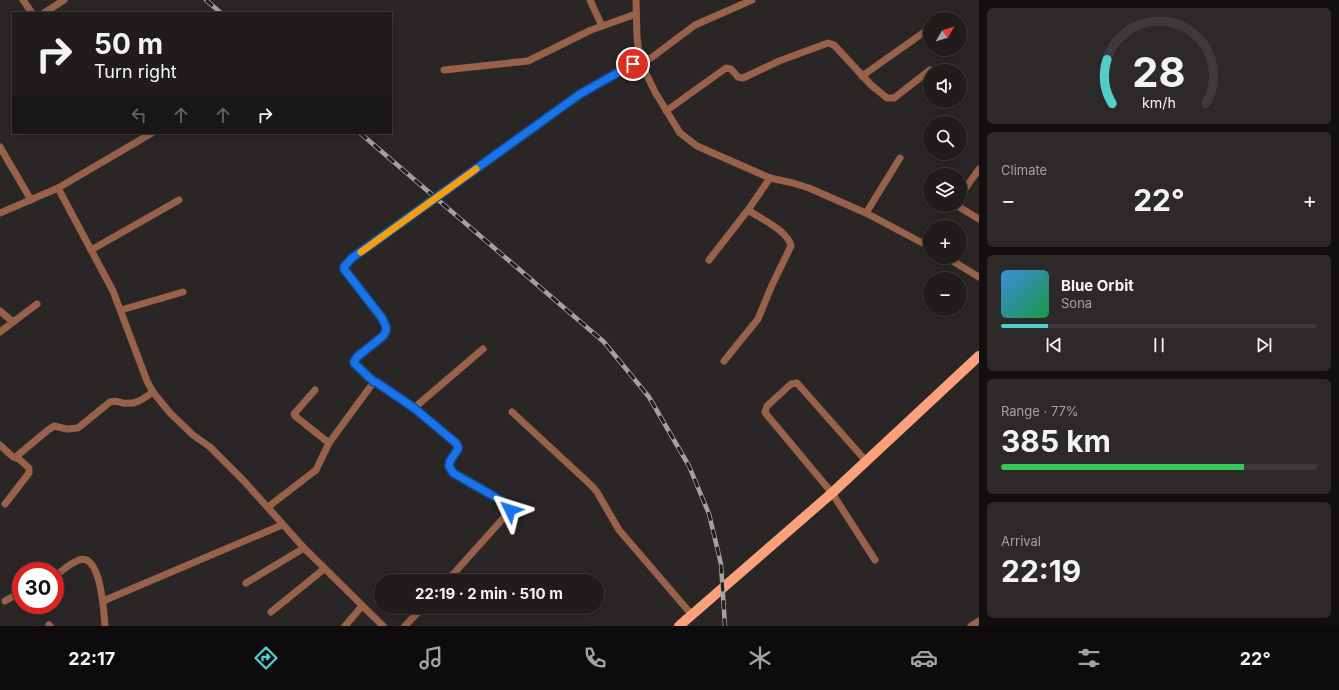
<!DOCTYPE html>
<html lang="en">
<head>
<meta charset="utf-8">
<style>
	:root { --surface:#201c1c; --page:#2d2929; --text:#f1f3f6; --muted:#a2a1a3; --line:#3d3a3b; --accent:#53cdca }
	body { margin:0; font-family:Inter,sans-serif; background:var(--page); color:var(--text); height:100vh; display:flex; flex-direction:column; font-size:15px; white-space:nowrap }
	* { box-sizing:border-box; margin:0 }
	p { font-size:13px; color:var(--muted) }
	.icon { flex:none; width:22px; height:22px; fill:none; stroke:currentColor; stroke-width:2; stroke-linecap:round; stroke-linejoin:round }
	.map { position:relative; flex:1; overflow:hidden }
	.sheet { display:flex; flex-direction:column; gap:8px; padding:8px; background:#120f0f; width:360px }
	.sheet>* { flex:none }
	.hud { position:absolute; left:12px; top:12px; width:380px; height:122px; border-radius:0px; box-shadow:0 2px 10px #0003,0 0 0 1px var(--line); background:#201c1c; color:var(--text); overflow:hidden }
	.needle { width:26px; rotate:52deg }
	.buttons { position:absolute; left:923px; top:12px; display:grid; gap:8px }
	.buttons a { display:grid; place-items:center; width:44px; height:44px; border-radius:50%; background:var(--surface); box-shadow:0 2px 10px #0003,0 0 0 1px var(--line); font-size:20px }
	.speed { position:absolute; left:12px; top:562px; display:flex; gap:8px; font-size:20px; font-weight:700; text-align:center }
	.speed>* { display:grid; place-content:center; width:52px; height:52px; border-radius:50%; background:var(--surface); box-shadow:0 2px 10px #0003,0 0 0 1px var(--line); line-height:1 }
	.speed .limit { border:6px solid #d22; background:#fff; color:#111 }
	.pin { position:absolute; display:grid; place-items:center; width:34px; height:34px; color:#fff; margin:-17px; border:2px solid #fff; border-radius:50%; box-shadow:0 1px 4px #0007 }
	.me { position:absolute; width:44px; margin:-22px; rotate:311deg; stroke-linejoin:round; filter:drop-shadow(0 0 3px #0008) }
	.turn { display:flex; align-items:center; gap:14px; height:84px; padding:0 16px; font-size:18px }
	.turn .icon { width:52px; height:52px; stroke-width:2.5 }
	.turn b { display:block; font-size:28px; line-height:34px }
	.lanes { display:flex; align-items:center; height:38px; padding:0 16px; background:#0003; justify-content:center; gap:20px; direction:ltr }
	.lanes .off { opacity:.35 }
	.big { font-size:30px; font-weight:700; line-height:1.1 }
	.sheet .card { flex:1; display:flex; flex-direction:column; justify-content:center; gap:6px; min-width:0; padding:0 14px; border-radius:6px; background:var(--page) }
	.sheet .dial { align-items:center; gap:0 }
	.dial svg { height:104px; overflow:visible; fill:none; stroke:var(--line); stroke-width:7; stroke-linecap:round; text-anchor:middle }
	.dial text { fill:var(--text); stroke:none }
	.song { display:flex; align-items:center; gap:12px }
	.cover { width:48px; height:48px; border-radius:6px; background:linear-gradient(135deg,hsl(210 70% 55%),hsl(140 70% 35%)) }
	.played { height:4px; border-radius:2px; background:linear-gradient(90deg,var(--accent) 15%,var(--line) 15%) }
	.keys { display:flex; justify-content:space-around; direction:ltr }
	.heat { display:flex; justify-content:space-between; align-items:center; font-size:22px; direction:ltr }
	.charge { height:6px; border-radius:3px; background:linear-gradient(90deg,#34c759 77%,var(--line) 0) }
	.trip { position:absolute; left:374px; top:574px; width:230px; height:40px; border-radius:20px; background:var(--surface); box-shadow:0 2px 10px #0003,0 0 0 1px var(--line); font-weight:700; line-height:40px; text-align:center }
	.menu { display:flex; height:64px; justify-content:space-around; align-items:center; background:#0d0b0b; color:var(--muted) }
	.menu .icon { width:28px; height:28px }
	.menu .selected { color:var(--accent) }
	.menu b { font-size:18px; color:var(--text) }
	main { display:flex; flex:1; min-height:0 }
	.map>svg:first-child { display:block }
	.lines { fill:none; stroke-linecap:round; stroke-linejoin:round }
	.minor { stroke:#97614a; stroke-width:7 }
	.primary { stroke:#faa07b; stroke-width:10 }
	.rail-casing { stroke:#a4a1a0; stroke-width:4.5 }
	.rail { stroke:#201d1c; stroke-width:3; stroke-dasharray:9; stroke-linecap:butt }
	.route-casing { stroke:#114b97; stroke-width:10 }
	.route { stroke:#1a73e8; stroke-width:7 }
	.slow { stroke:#f59e0b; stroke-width:7 }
</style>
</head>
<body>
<main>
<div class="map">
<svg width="979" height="626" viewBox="0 0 979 626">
	<rect width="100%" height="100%" fill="#2a2625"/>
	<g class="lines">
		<g class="minor">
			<polyline points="23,0 32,13"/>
			<polyline points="590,0 602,26"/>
			<polyline points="636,0 637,37 640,61 655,92 680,133 697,146 770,178 793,183 809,188 866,213 930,247"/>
			<polyline points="44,13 64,0"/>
			<polyline points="444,70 528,61 591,30 636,14"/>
			<polyline points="862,76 930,28"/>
			<polyline points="666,111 726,68 731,69 738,77 743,78 779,61 828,43 834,45 871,85 887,98 894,98 930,70"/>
			<polyline points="0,147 31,200"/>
			<polyline points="58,188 113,291 147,381 153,392 170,413 193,435 210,447 244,481 304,548 383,626"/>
			<polyline points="960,196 979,169"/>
			<polyline points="959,205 959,207 979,219"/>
			<polyline points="0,213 58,188 152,133"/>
			<polyline points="866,213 900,158"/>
			<polyline points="91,250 179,200"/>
			<polyline points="946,257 979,277"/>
			<polyline points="709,260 748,210 770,178"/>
			<polyline points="121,310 183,292"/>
			<polyline points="0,311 13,322"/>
			<polyline points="0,332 37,304"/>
			<path d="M724,361L758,319L772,285L791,246C788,231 760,218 748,210"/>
			<polyline points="374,382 354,362 357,357 383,336 386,331 386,327 382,317 344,269 344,267 346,263 580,94 633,64 651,58 695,25 752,0"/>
			<polyline points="315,390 294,414 295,416 329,443"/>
			<polyline points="414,408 483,349"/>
			<polyline points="512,412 592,486 597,492 619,530 692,615"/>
			<polyline points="0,445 13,457 19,459"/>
			<polyline points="866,461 797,383 791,384 767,406 765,412 767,415 832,493 875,560"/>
			<path d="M5,504L29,473V468L19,459L18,455L48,430L54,426L67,429L78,428L110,402C115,400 118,402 123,403C136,405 143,399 153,392"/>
			<polyline points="268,507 316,470 329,443 373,383 376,382 414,408 456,443 458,447 458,449 449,464 449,466 453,473 504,502 510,509 508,513 447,581"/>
			<path d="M55,576C62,571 70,563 79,560C101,552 104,613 105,626"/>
			<polyline points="246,583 304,548"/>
			<polyline points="5,601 21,592"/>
			<polyline points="103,601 282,525"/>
			<polyline points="271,612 324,569"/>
			<polyline points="49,625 50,626"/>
			<polyline points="345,626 362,606"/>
			<polyline points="405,626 423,607"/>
			<polyline points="971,626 979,621"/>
		</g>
		<polyline class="primary" points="679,626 832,493 979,356"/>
		<g class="rail-casing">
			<g id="rail">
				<polyline points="206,0 221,13"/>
				<polyline points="360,133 604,342 649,397 689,466 709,514 721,564 725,626"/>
			</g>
		</g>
		<use href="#rail" class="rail"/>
	</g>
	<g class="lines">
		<g class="route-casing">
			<polyline id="route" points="510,510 508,506 504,502 453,473 449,466 450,461 458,449 458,447 456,443 414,408 376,382 374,382 355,364 354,362 357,357 383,336 386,331 386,327 382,318 344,269 344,267 352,258 580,94 633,64"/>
		</g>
		<use href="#route" class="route"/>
		<polyline class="slow" points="361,252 476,169"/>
	</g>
</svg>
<div class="buttons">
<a><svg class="needle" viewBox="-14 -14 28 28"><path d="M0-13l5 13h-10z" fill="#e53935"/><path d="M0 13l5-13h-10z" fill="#a2a1a3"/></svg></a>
<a><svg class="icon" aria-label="sound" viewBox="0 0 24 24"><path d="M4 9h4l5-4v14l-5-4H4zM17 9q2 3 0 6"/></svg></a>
<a><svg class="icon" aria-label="search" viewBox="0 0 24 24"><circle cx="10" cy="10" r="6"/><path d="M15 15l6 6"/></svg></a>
<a><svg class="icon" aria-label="layers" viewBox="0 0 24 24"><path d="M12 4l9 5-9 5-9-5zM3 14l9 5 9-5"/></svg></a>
<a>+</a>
<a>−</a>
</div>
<div class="speed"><div class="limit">30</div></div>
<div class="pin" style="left:633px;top:64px;background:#d93025"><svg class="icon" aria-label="arrive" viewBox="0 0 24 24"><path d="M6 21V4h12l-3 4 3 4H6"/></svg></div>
<svg class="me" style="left:510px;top:510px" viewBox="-20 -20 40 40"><path d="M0-17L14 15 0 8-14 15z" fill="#1a73e8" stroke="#fff" stroke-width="4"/></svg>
<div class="trip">22:19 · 2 min · 510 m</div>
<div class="hud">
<div class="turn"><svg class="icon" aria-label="right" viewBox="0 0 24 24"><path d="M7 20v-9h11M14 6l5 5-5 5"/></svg><div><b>50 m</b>Turn right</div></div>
<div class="lanes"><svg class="icon off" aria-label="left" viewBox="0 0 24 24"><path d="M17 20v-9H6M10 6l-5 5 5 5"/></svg><svg class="icon off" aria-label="ahead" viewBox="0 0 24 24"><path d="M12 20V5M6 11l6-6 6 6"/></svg><svg class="icon off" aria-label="ahead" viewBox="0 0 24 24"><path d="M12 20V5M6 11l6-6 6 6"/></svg><svg class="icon" aria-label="right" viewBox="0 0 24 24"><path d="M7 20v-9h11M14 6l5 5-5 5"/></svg></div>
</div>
</div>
<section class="sheet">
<div class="card dial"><svg viewBox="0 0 100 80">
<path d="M14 69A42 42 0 1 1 86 69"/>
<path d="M14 69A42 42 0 0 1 10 35" stroke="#53cdca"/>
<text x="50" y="56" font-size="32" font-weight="700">28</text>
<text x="50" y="72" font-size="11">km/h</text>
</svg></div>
<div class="card"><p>Climate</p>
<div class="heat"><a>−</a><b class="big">22°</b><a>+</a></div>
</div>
<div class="card">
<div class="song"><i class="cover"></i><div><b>Blue Orbit</b><p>Sona</p></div></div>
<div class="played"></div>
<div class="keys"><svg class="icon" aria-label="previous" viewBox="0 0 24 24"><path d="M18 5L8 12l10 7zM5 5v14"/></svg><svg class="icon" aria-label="pause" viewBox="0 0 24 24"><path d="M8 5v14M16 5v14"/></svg><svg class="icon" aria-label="next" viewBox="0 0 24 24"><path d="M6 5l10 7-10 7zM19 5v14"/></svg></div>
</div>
<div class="card"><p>Range · 77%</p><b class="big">385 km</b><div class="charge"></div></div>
<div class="card"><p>Arrival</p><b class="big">22:19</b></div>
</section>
</main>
<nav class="menu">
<b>22:17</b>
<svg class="icon selected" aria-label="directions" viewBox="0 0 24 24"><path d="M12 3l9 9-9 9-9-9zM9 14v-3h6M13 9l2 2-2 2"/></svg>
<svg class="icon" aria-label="music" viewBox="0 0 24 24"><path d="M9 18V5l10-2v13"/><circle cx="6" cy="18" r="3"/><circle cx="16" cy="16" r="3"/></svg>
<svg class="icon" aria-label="phone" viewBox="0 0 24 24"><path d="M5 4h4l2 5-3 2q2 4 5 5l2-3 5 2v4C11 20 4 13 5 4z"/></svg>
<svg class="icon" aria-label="climate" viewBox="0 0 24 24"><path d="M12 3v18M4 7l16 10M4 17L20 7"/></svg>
<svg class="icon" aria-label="car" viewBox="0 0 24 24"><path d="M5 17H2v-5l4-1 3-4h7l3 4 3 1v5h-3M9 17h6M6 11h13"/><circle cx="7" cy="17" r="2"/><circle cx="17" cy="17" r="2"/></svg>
<svg class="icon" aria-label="filters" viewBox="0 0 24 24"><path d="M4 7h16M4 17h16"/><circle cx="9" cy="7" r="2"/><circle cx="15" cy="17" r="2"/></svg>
<b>22°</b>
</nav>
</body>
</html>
